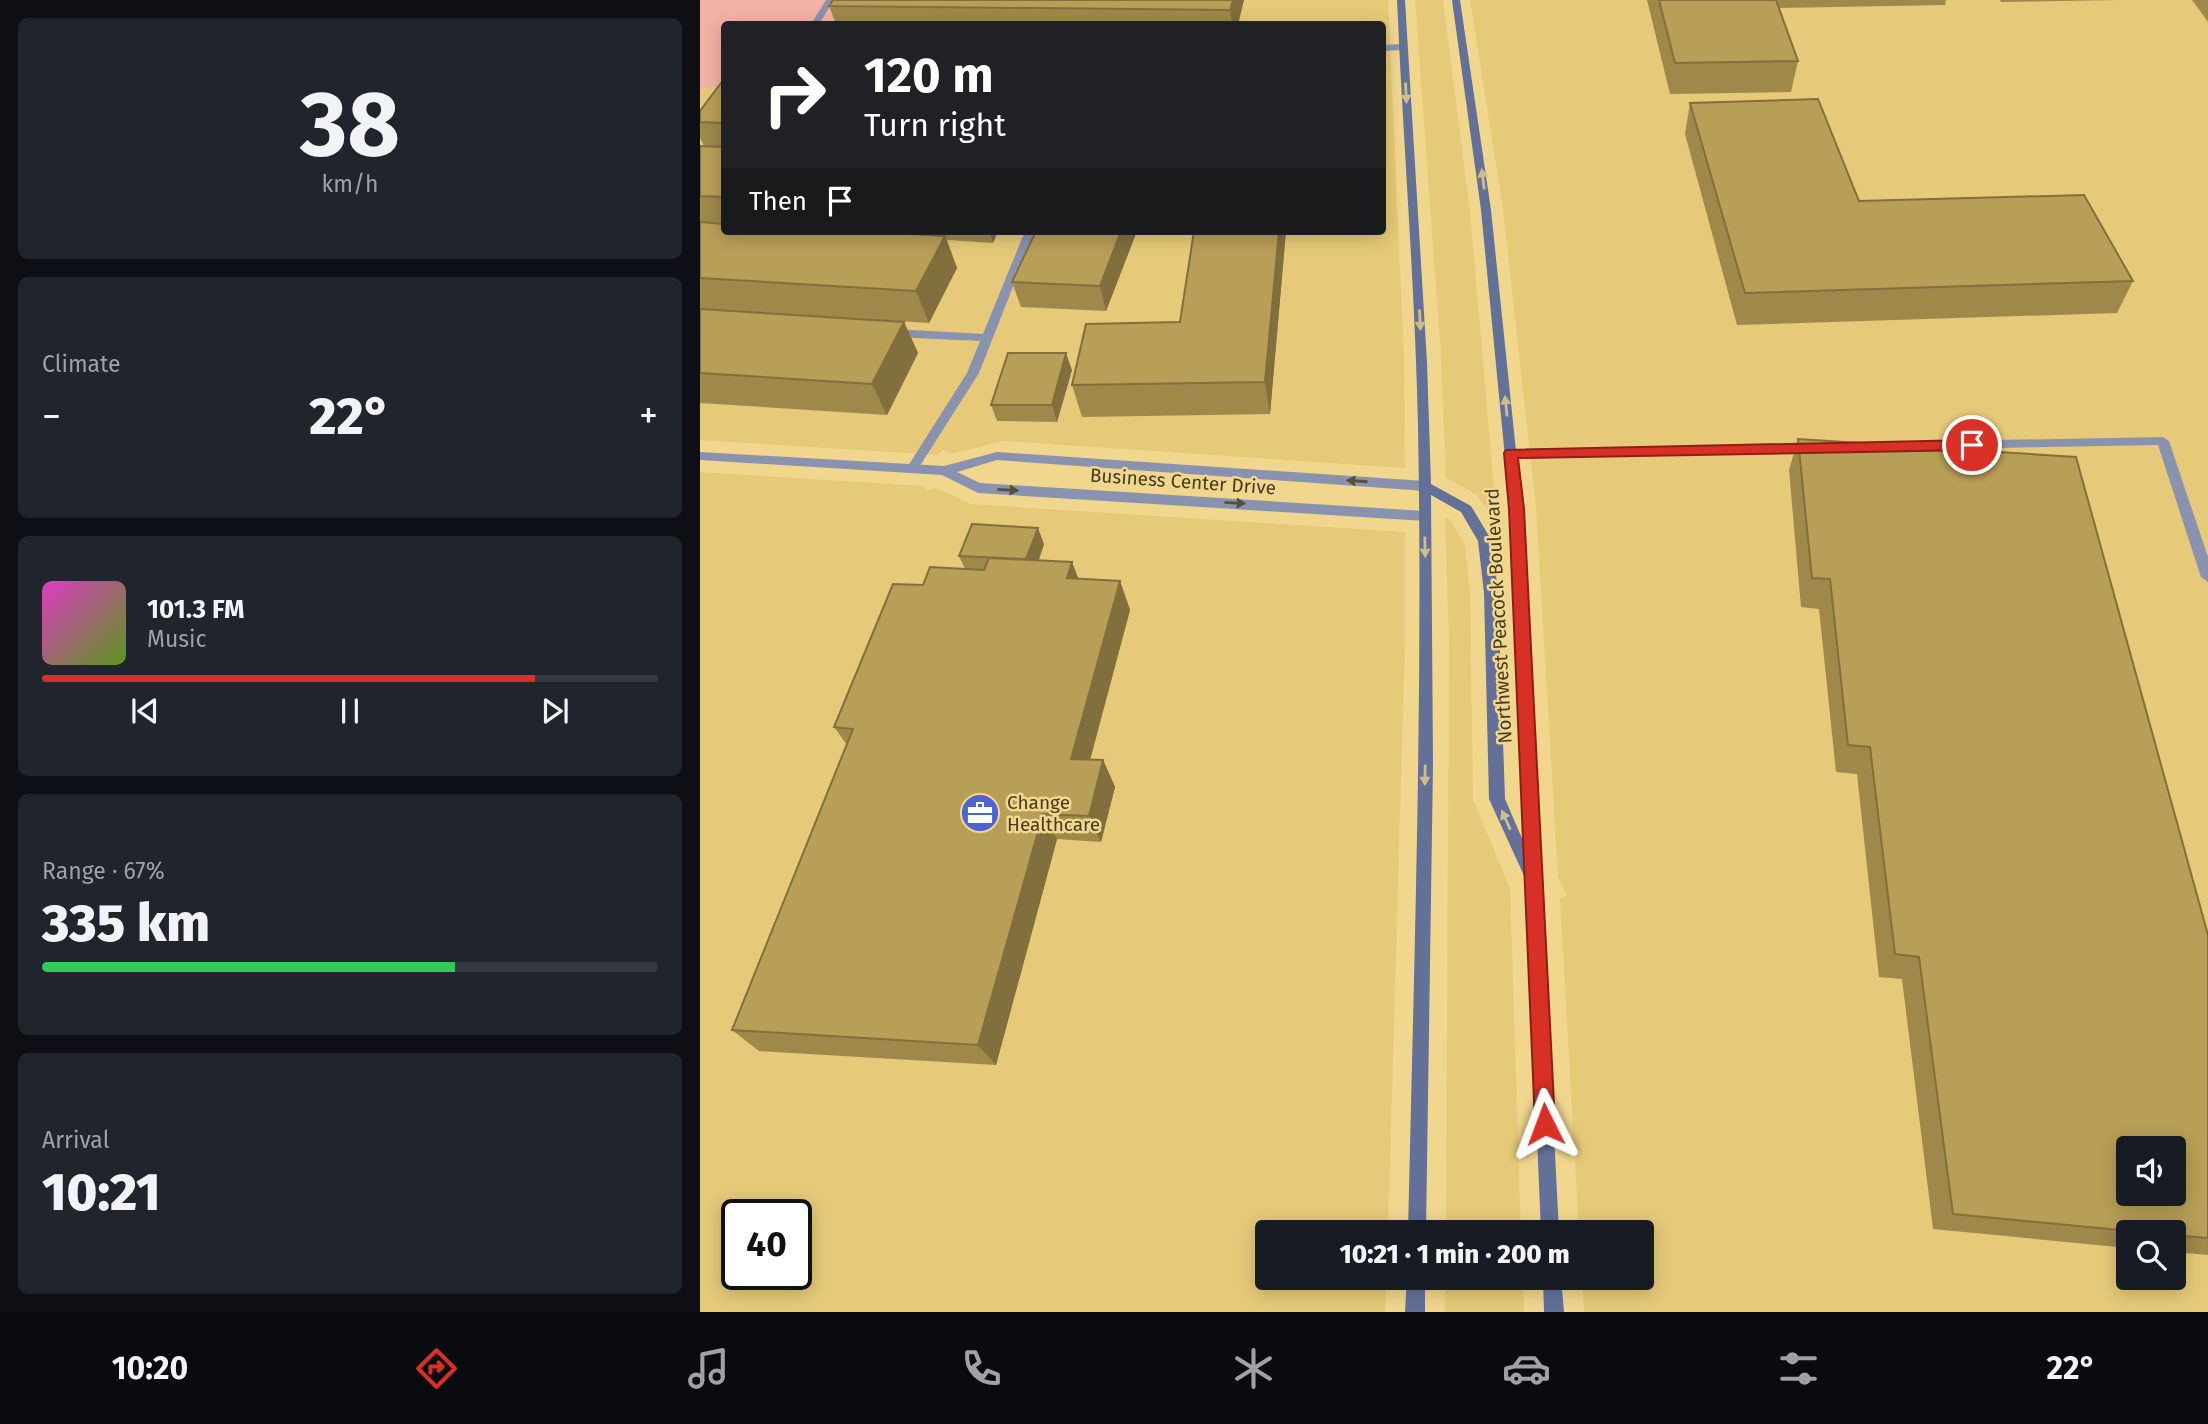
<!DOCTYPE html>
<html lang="en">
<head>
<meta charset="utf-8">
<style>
	:root { --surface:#171b24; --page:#20242c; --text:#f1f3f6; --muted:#9ea1a6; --line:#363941; --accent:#d93025 }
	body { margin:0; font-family:"Fira Sans",sans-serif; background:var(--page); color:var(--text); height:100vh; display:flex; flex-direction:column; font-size:26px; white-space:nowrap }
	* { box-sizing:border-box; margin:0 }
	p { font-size:23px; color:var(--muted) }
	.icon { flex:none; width:38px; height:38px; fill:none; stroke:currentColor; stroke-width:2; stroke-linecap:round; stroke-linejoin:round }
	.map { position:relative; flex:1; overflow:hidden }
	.panel { display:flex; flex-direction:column; gap:18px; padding:18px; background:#0d0f14; width:700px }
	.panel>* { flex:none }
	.top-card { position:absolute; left:21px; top:21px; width:665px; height:214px; border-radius:7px; box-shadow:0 4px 18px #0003; background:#202124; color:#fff; overflow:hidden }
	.buttons { position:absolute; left:1416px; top:1136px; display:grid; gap:14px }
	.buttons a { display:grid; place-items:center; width:70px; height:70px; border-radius:7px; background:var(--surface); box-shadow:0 4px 18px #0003; font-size:35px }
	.speed { position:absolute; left:21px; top:1199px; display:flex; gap:14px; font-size:35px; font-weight:700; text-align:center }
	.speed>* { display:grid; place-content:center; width:91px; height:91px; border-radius:50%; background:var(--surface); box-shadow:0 4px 18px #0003; line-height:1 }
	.speed .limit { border:4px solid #111; border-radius:10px; background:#fff; color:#111 }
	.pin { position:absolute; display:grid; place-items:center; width:60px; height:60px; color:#fff; margin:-30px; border:4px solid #fff; border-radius:50%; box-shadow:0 2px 7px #0007 }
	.me { position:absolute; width:77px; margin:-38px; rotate:357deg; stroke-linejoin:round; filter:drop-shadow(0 0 5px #0008) }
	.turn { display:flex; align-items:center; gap:24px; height:147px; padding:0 28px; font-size:32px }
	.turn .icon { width:91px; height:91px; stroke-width:2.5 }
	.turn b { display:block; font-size:49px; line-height:60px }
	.then { display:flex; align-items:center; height:66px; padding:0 28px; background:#0003; gap:14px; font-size:26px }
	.big { font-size:52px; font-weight:800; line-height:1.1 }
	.panel .tile { flex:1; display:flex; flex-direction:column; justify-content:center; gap:10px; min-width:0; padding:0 24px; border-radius:10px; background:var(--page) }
	.panel .dial { align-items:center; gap:0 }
	.dial b { font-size:91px; line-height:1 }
	.song { display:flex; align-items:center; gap:21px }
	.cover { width:84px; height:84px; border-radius:10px; background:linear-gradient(135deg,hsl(310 70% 55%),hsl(90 70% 35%)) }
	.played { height:7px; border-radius:4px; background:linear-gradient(90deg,var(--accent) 80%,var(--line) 80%) }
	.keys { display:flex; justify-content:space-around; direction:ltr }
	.heat { display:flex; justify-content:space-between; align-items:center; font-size:38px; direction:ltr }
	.charge { height:10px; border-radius:5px; background:linear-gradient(90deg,#34c759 67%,var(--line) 0) }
	.trip { position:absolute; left:555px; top:1220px; width:399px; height:70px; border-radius:7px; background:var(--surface); box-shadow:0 4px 18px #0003; font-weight:800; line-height:70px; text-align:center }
	.menu { display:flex; height:112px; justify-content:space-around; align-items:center; background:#090b0e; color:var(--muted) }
	.menu .icon { width:49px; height:49px }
	.menu .on { color:var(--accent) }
	.menu b { font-size:32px; color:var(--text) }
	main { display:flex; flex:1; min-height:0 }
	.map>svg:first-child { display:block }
	.built { fill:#e6ca79; fill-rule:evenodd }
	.green { fill:#f4b2a6 }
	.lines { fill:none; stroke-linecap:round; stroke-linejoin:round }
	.lane { fill:#8992ae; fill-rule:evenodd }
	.street { fill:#8992ae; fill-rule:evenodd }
	.secondary { fill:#637098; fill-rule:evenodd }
	.wall { fill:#9e894b }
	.shaded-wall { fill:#816f3d }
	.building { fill:#b89f57; stroke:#816f3d; stroke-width:2; fill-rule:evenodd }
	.oneway { fill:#cebd90 }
	.oneway2 { fill:#555040 }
	.route { fill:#d93025; stroke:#8d1f18; stroke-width:2 }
	.labels { text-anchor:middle; stroke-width:5; stroke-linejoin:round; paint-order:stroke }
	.street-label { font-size:19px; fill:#443a1c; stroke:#f1d78e }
	.poi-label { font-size:19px; fill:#443a1c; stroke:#f1d78e; text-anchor:start }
</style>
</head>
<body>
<main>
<section class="panel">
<div class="tile dial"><b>38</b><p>km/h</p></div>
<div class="tile"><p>Climate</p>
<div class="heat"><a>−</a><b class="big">22°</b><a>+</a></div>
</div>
<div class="tile">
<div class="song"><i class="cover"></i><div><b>101.3 FM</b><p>Music</p></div></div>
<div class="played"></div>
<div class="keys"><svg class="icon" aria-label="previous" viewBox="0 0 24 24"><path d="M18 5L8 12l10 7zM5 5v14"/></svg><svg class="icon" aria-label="pause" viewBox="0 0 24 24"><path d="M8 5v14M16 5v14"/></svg><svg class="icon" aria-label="next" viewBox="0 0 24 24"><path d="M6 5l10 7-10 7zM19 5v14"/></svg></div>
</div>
<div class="tile"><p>Range · 67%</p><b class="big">335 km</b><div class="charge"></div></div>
<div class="tile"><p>Arrival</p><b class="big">10:21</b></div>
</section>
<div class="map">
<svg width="1508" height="1312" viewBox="0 0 1508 1312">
	<rect width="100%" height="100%" fill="#f1d78e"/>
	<g class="built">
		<polygon points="462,0 688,0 704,358 705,468 303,441 251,454 243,450 238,455 0,440 0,91 8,87 24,88 24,231 682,231 682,24 449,24"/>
		<polygon points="715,0 743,0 770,211 797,523 777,495 746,478 741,356"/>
		<path d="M770,0H1508V1312H884L882,1278H942V1232H879L860,899L867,896L858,877L836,508L803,209ZM1428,1148H1474V1194H1428ZM1428,1232H1474V1278H1428Z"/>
		<path d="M0,472L224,486L226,491L236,488L271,504L705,532V640L688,1232H567V1278H686L685,1312H0ZM37,1214H96V1274H37Z"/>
		<polygon points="745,517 750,520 765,546 770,594 773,800 810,888 821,1232 746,1232 749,640"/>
		<polygon points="745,1278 823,1278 824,1312 745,1312"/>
	</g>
	<polygon class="green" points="0,0 462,0 449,24 24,24 24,88 8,87 0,91"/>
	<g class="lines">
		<g class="lane">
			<polygon points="126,0 134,0 119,24 111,24"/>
			<polygon points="682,45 703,44 708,47 703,50 682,51"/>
			<polygon points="325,231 335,231 279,373 216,472 208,472 206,469 208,466 267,373 280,341 194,337 188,333 194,329 283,334"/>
			<polygon points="1463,437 1469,441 1508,557 1508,582 1501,577 1458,445 1190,450 1184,446 1190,442"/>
			<polygon points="1114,444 1120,448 1114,452 811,457 805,453 811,449"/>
		</g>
		<polygon class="street" points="0,452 244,466 297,452 725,481 731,486 725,491 297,460 257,472 280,483 725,511 731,516 725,521 278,493 242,475 0,460"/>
		<g class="secondary">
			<path d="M697,0H705L727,362L731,484L771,506L792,541L798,593L805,799L824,843L810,509L781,210L752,0H760L791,210L822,509L859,1232H841L826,880L789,799L784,593L778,541L761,512L731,495L733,763L726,1232H708C714,964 723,695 718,427C715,284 703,142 697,0Z"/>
			<polygon points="707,1278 725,1278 725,1312 705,1312"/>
			<polygon points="843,1278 861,1278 864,1312 844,1312"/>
		</g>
	</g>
	<g class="wall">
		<polygon points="133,0 544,0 538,24 136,24 129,6"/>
		<polygon points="947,0 1246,0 1245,5 1079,8 1098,61 1091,92 970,94"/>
		<polygon points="1300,0 1417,0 1301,2"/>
		<polygon points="1492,0 1508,0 1508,22"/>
		<polygon points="24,79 24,231 298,231 293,243 247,240 257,268 229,323 0,309 0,146 4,146 0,138 0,111"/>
		<polygon points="990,103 1159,201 1433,281 1417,313 1037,325 985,134"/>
		<polygon points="437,231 406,311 321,307 312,282"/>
		<polygon points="586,231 570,414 382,417 372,385 480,322"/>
		<polygon points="0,309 204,322 218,353 187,415 0,403"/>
		<polygon points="372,370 357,422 297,421 291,405"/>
		<polygon points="1098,439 1508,935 1508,1255 1474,1252 1474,1232 1428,1232 1428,1248 1233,1229 1202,979 1179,977 1157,774 1136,772 1119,609 1101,607 1089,470"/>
		<polygon points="344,544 339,560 372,562 378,579 420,581 430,610 390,760 403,760 415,787 401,842 357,839 296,1065 59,1051 32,1030 147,745 134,727 223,585 265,569 259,556"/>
	</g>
	<g class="shaded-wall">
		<polygon points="533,0 544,0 538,24 532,24 530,10"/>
		<polygon points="289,231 298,231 293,243"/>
		<polygon points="421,231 437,231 406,311 400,286"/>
		<polygon points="579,231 586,231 570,414 565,382"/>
		<polygon points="245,236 257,268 229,323 216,291"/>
		<polygon points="204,322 218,353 187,415 172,384"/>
		<polygon points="366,353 372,370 357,422 352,405"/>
		<polygon points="338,528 344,544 333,576 326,560"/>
		<polygon points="372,562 383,591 367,578"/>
		<polygon points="420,581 430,610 383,786 371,759"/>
		<polygon points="403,760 415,787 401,842 389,816"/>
		<polygon points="343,814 357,839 296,1065 278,1045"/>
	</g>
	<g class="building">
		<polygon points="133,0 533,0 530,10 129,6"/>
		<polygon points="959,0 1076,0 1098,61 975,63"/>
		<polygon points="24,79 24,123 0,122 0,111"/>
		<polygon points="1118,99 1159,201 1384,195 1433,281 1045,293 990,103"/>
		<polygon points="0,146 24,147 24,197 0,196"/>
		<polygon points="0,222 24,224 24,231 155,231 245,236 216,291 0,278"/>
		<polygon points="336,231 421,231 400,286 312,282"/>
		<polygon points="494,231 579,231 565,382 372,385 386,324 480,322"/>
		<polygon points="0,309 204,322 172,384 0,373"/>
		<polygon points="308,353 366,353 352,405 291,405"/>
		<path d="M1098,439L1376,457L1508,935V1238L1474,1235V1232H1440L1253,1214L1219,957L1195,954L1170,747L1148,745L1130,579L1112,578ZM1428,1148H1474V1194H1428Z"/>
		<polygon points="272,524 338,528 326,559 259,556"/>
		<polygon points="289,558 372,562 367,578 420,581 371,759 403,760 389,816 343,814 278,1045 32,1030 153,729 134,727 193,584 223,585 230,567 284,570"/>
	</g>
	<defs><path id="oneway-solid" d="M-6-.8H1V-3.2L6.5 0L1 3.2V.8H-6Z" transform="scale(1.75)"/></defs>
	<g class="oneway">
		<use href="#oneway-solid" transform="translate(706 93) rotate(87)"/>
		<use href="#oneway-solid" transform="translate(783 179) rotate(-97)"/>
		<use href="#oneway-solid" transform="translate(720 320) rotate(87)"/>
		<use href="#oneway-solid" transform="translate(806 406) rotate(-96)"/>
		<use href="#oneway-solid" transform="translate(725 547) rotate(89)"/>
		<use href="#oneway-solid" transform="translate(725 775) rotate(91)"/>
		<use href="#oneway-solid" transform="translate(806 820) rotate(-114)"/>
	</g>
	<g class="oneway2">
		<use href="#oneway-solid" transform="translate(657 481) rotate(-176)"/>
		<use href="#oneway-solid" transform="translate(308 490) rotate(3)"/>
		<use href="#oneway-solid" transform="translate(535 503) rotate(3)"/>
	</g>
	<polygon class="route" points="1272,440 1279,445 1272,450 818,458 824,509 855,1124 852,1132 845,1134 838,1132 835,1124 809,509 804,453 806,450"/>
	<defs>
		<g id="office-disc" transform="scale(2.0125)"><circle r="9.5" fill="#4c63d7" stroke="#f1d78e"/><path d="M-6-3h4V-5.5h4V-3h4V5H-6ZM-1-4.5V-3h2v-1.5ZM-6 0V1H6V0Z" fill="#fff"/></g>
	</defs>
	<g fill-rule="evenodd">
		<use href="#office-disc" x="280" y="813"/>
	</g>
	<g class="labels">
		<g class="street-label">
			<text transform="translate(483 481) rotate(4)" y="7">Business Center Drive</text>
			<text transform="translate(798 616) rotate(-93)" y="7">Northwest Peacock Boulevard</text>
		</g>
		<g class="poi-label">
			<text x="307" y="809">Change<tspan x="307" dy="22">Healthcare</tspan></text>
		</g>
	</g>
</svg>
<div class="buttons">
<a><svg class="icon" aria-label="sound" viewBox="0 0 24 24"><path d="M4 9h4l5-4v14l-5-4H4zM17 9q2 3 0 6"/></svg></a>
<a><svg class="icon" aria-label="search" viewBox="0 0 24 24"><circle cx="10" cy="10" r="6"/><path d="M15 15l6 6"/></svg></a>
</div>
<div class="speed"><div class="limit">40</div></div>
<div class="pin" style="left:1272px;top:445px;background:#d93025"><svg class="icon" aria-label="arrive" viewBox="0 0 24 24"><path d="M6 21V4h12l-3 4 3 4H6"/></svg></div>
<svg class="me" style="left:845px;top:1124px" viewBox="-20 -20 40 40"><path d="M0-17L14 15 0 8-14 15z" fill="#d93025" stroke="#fff" stroke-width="4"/></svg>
<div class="trip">10:21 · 1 min · 200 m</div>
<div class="top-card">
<div class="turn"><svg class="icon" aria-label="right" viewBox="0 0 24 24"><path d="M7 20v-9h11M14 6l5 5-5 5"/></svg><div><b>120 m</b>Turn right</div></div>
<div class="then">Then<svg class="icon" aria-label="arrive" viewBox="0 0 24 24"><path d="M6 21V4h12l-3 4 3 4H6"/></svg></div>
</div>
</div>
</main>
<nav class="menu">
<b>10:20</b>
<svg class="icon on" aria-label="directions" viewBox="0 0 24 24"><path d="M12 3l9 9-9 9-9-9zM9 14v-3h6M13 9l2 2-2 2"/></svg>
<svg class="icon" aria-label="music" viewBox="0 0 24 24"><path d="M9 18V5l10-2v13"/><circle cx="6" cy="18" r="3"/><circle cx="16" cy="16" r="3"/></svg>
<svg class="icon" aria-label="phone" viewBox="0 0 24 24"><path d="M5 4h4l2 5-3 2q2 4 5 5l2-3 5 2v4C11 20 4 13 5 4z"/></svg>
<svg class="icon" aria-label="climate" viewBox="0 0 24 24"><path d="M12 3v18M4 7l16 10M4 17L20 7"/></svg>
<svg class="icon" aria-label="car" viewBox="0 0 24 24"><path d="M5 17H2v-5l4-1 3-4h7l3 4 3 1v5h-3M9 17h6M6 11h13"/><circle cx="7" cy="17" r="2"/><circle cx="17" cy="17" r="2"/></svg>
<svg class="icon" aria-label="filters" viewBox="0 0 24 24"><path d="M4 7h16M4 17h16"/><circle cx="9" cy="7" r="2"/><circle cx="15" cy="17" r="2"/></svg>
<b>22°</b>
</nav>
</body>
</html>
